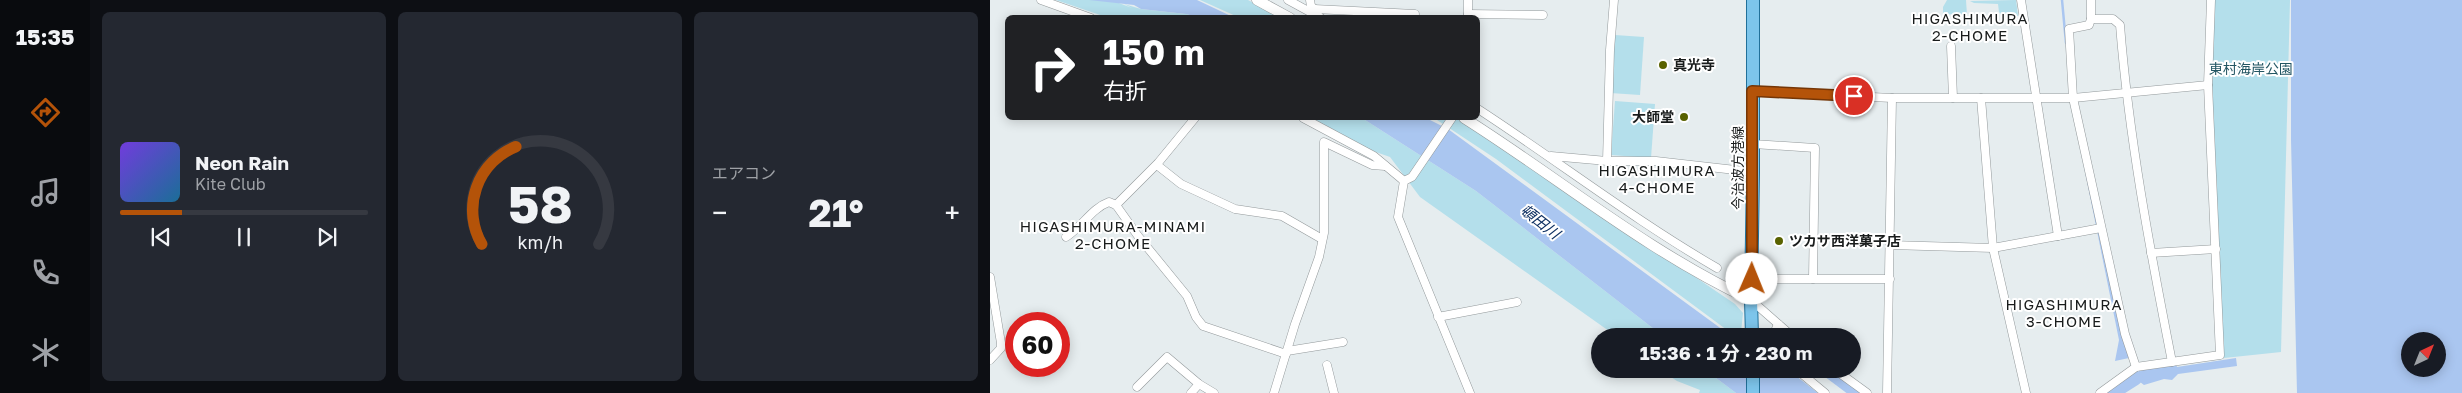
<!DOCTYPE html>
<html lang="ja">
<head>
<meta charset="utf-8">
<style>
	:root { --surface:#171b24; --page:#242831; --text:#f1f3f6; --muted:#9ea1a6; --line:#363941; --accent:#b45309 }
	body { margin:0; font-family:"Golos Text","Noto Sans JP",sans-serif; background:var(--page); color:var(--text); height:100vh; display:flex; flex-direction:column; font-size:19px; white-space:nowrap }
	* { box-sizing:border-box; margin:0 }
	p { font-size:16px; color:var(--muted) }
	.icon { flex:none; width:28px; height:28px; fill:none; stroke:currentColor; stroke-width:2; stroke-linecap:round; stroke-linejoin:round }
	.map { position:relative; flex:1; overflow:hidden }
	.drawer { display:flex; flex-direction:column; gap:12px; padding:12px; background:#0d0f14; width:900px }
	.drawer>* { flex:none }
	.guide { position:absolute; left:15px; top:15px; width:475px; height:105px; border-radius:8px; box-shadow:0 2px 12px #0003; background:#202124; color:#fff; overflow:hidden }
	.needle { width:32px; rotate:43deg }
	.buttons { position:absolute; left:1411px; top:332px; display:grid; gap:10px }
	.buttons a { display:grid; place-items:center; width:45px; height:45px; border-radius:50%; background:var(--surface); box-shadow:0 2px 12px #0003; font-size:25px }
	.speed { position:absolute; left:15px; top:312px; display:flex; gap:10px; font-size:25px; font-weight:700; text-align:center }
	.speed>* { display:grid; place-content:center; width:65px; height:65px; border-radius:50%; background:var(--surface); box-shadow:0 2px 12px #0003; line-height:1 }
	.speed .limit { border:8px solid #d22; background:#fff; color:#111 }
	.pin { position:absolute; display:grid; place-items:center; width:42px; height:42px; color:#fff; margin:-21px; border:2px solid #fff; border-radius:50%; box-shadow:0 1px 5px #0007 }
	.me { position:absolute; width:55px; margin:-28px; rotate:1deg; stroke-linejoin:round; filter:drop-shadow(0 0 4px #0008) }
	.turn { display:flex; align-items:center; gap:18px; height:105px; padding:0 15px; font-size:22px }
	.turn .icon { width:65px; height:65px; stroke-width:2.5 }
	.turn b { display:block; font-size:35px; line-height:42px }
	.big { font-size:38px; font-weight:700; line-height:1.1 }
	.drawer .widget { flex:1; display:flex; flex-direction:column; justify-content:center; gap:8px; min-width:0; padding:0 18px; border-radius:8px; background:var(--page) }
	.drawer .dial { align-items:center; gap:0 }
	.dial svg { height:130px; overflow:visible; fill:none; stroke:var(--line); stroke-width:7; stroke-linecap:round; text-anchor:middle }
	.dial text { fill:var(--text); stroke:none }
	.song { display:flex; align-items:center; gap:15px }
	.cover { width:60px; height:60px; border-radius:8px; background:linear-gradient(135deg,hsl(260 70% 55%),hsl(200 70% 35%)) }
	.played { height:5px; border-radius:2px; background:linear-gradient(90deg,var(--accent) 25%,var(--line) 25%) }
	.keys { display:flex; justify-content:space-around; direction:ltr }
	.heat { display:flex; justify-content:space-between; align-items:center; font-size:28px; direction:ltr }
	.drawer .tiles { flex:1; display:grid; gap:12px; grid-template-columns:repeat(3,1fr) }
	.trip { position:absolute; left:601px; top:328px; width:270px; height:50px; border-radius:25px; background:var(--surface); box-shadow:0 2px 12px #0003; font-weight:700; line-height:50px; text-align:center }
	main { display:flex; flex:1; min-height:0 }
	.menu { display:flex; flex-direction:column; width:90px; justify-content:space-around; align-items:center; background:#090b0e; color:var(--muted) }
	.menu .icon { width:35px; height:35px }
	.menu .on { color:var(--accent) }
	.menu b { font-size:22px; color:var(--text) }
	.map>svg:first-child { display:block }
	.green { fill:#b4dfeb }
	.water { fill:#aac6f0; fill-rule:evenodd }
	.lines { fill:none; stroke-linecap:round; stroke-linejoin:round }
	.stream { stroke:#aac6f0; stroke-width:2.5 }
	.river { stroke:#aac6f0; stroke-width:15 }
	.minor-casing { stroke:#93999b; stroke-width:9 }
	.tertiary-casing { stroke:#93999b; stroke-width:11 }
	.primary-casing { stroke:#217099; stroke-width:14 }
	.minor { stroke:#fff; stroke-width:8 }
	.tertiary { stroke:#fff; stroke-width:10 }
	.primary { stroke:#7dc5eb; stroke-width:12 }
	.route-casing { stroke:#753606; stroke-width:12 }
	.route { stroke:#b45309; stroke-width:9 }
	.poi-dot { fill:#596200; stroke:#fff; stroke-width:2 }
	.labels { text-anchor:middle; stroke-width:4; stroke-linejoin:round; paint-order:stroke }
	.poi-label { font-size:14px; font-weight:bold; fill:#191c1c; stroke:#fff; text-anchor:start }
	.park-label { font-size:14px; fill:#235663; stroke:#fff }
	.street-label { font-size:14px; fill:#191c1c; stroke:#fff }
	.neighbourhood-label { font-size:15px; letter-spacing:1px; fill:#191c1c; stroke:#fff }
	.water-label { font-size:15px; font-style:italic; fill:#0e3062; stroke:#fff }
</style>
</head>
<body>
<main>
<nav class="menu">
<b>15:35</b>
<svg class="icon on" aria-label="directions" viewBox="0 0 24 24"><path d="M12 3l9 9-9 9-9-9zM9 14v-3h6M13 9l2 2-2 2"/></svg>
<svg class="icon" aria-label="music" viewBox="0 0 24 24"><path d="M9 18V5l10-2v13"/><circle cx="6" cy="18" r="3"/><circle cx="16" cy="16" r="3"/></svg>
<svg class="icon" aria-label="phone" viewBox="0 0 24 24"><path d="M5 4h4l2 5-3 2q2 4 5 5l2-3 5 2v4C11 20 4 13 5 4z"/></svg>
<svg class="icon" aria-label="climate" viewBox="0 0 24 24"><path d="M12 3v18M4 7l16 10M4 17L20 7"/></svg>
</nav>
<section class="drawer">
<div class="tiles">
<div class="widget">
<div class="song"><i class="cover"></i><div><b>Neon Rain</b><p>Kite Club</p></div></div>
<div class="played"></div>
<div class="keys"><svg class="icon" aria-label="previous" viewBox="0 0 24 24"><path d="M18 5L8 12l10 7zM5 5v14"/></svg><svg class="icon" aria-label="pause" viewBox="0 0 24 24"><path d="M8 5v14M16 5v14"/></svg><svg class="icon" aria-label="next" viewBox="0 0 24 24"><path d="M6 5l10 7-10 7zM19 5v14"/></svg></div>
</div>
<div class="widget dial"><svg viewBox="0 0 100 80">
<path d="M14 69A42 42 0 1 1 86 69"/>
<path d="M14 69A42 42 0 0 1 35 9" stroke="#b45309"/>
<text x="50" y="56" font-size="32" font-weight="700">58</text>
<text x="50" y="72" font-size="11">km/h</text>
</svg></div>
<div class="widget"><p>エアコン</p>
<div class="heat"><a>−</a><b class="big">21°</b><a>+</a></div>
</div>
</div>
</section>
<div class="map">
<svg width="1472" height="393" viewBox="0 0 1472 393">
	<rect width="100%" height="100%" fill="#e6edef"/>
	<g class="green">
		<polygon points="66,0 121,0 142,8 134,4 151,9 196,14 207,17 116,17"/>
		<polygon points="210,0 258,0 290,17 248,17"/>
		<polygon points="957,0 976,0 977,15 953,14 953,7"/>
		<polygon points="1026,0 1028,16 1013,17 1009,12 1008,4 984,3 980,1"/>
		<polygon points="1224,0 1300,0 1291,352 1234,358 1222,87"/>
		<polygon points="625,35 654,37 650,95 620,93 622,54"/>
		<polygon points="625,101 665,104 661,158 621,155"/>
		<polygon points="322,118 372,118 486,191 673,336 626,336 430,197 400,157 380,150"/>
		<polygon points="444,118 466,118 490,131 745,304 753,313 751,332 737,330 506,159"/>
		<polygon points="669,369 714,369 746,393 709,393 710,390 687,381"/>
	</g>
	<g class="water">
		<polygon points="99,0 207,0 243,17 207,17 196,14 151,9 144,5"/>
		<path d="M1301,0H1472V393H1307L1301,140ZM1448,341V369H1420V341Z"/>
		<polygon points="372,118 436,118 458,129 733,330 750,333 754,336 673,336 486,191"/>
		<polygon points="1086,127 1139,358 1125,361 1129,340"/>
		<polygon points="1246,358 1247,366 1188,374 1182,380 1174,379 1154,385 1145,378 1150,369 1186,364 1187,367"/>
		<polygon points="714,369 797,369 828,393 746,393"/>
	</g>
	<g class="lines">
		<polyline class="stream" points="1072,0 1076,43"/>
		<g class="river">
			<polyline points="837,369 869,393"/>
			<polyline points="1121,393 1145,378"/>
		</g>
		<g class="minor-casing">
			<g id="minor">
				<polyline points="51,0 101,18"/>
				<polyline points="298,0 331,18"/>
				<polyline points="320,0 321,6 328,12"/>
				<polyline points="1031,0 1068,236"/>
				<polyline points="1101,0 1101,19 1099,25 1079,29 1083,98 1135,334 1146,367"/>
				<polyline points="324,9 425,14"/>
				<polyline points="478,14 553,15"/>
				<polyline points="478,18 478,0"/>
				<path d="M1101,19H1123L1130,25C1139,139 1160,250 1182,362"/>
				<polyline points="961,46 963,98"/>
				<polyline points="763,91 902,98 1083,98 1218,85"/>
				<polyline points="991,98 1003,248 1036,393"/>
				<path d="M488,109C568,161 644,220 727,268"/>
				<polyline points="205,118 168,163 126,205 148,236 197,296 206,317 213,326 296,354"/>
				<polyline points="313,118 384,156 414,181"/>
				<polyline points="462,118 422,177 414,181 408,217 480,393"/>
				<polyline points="763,144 825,148 823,279"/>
				<polyline points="561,156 617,161 666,161 763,172"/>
				<polyline points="617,161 620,50 624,0"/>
				<polyline points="167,165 191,184 245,209 292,216 332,239"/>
				<path d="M76,237C92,227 102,208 119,202L126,205"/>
				<polyline points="900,245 1003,248 1111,228"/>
				<polyline points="1161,253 1226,249"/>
				<polyline points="0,277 11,343 11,348 0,360"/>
				<polyline points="762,279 900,279"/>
				<polyline points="761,300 802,336"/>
				<polyline points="448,317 527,302"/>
				<polyline points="783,336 788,324"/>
				<polyline points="297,351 353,342"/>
				<polyline points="337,365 344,393"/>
				<polyline points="806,369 835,393"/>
				<polyline points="844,369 877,393"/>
				<polyline points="147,387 177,357 209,384 224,393"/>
				<polyline points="201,393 209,384"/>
				<polyline points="284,393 305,324 329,257 334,233 334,142 382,165 395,166"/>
				<polyline points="897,393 902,98"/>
				<polyline points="1110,393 1146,367 1230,355 1218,85 1221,0"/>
			</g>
		</g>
		<g class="tertiary-casing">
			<g id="tertiary">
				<polyline points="267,0 300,18"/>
				<path d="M474,118C569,178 658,252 761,300"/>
			</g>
		</g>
		<g class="primary-casing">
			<g id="primary">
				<polyline points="762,336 761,300 763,172 763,0"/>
				<polyline points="763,369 763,393"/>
			</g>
		</g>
		<use href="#minor" class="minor"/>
		<use href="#tertiary" class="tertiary"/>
		<use href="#primary" class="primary"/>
	</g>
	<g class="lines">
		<g class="route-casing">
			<polyline id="route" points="762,279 762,91 864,96"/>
		</g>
		<use href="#route" class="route"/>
	</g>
	<g class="poi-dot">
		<circle cx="673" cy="65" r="5"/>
		<circle cx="694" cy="117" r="5"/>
		<circle cx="789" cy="241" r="5"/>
	</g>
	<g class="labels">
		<g class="poi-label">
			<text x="683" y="70">真光寺</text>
			<text x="684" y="122" text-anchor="end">大師堂</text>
			<text x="799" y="246">ツカサ西洋菓子店</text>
		</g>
		<g class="park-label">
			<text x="1261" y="74">東村海岸公園</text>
		</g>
		<g class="street-label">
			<text transform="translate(748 168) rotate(-90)" y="5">今治波方港線</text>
		</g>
		<g class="neighbourhood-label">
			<text x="980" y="24">HIGASHIMURA<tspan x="980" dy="17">2-CHOME</tspan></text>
			<text x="667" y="176">HIGASHIMURA<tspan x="667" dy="17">4-CHOME</tspan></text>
			<text x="123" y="232">HIGASHIMURA-MINAMI<tspan x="123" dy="17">2-CHOME</tspan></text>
			<text x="1074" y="310">HIGASHIMURA<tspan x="1074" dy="17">3-CHOME</tspan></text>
		</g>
		<g class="water-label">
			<text transform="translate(550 222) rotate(38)" y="5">頓田川</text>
		</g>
	</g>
</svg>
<div class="buttons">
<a><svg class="needle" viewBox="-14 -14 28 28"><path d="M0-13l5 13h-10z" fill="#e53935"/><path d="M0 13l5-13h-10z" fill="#9ea1a6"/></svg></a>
</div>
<div class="speed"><div class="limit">60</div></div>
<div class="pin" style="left:864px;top:96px;background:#d93025"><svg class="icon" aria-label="arrive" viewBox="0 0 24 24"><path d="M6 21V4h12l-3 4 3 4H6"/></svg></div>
<svg class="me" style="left:762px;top:279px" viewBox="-20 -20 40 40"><circle r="19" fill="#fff"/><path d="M0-13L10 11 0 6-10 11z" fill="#b45309"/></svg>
<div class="trip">15:36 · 1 分 · 230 m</div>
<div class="guide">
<div class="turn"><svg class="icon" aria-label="right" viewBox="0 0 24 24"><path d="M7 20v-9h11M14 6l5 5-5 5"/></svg><div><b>150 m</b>右折</div></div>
</div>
</div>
</main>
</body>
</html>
